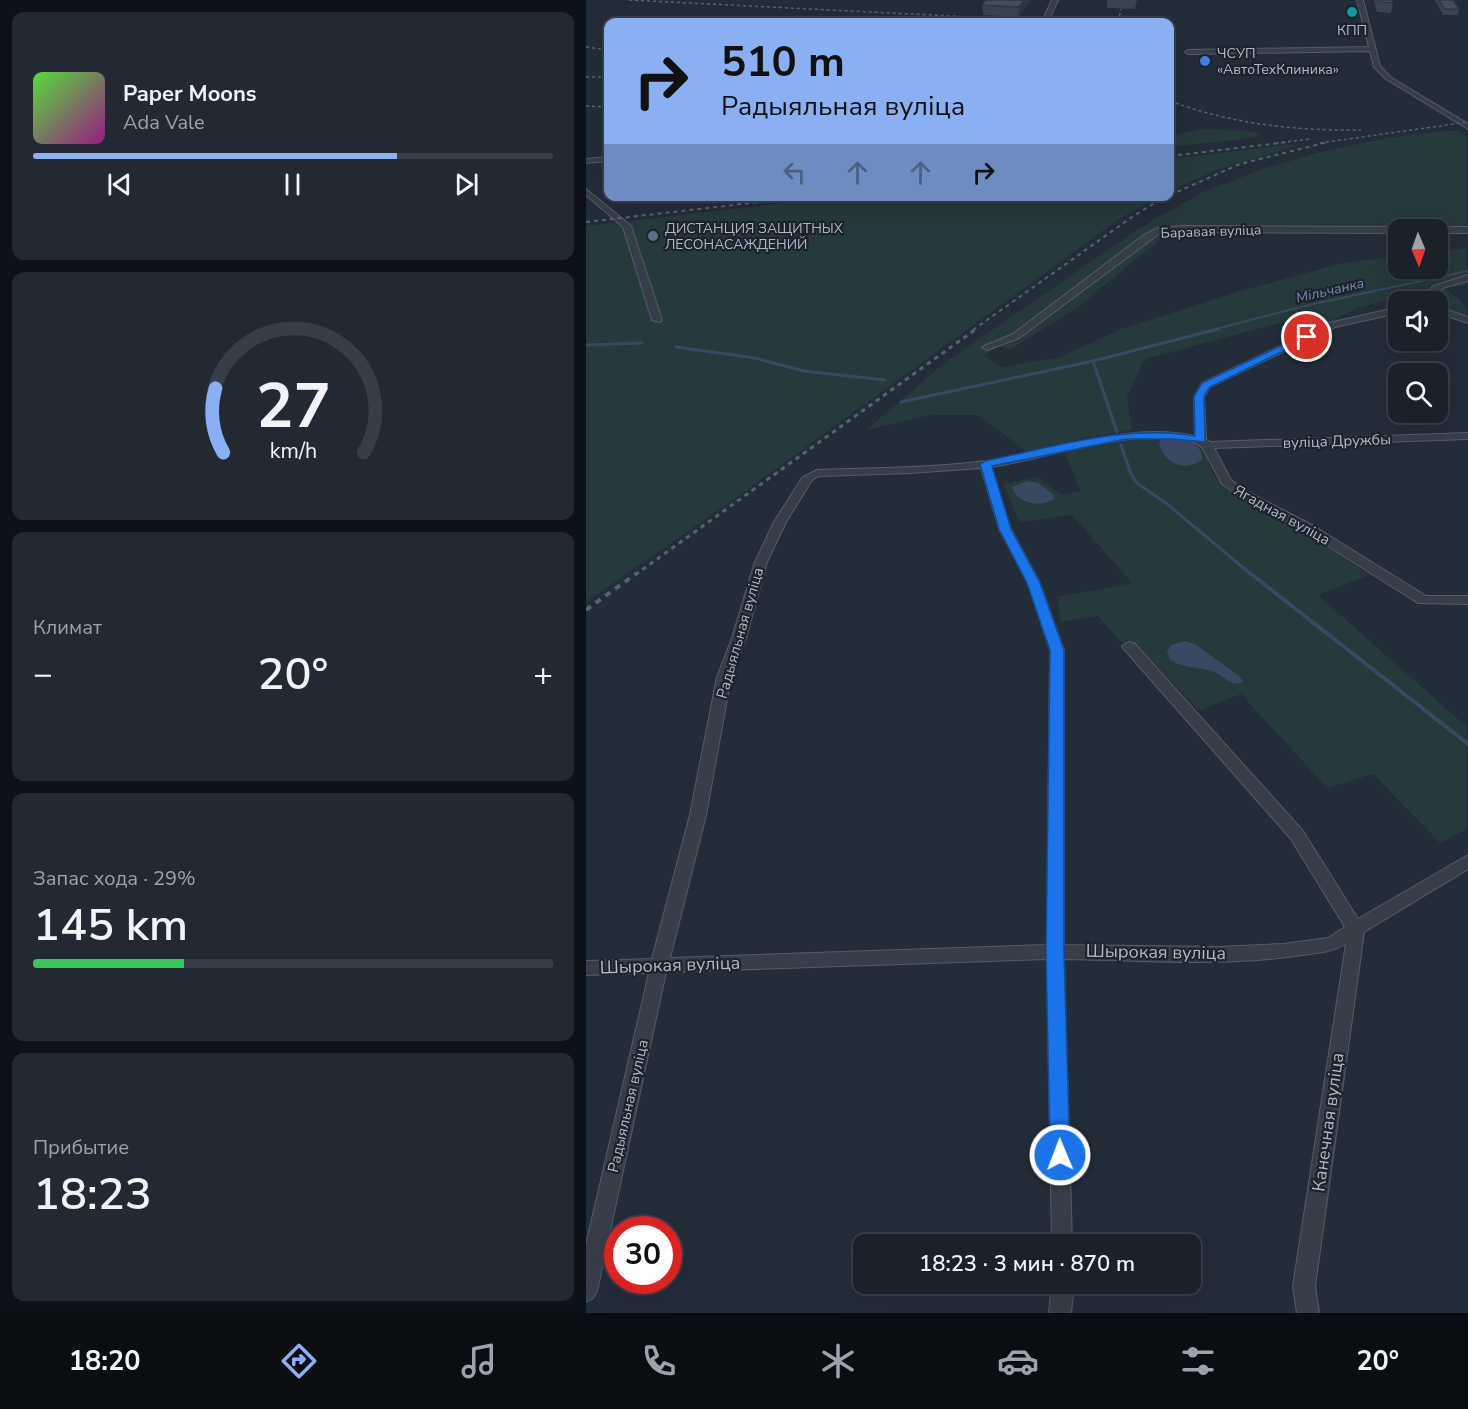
<!DOCTYPE html>
<html lang="ru">
<head>
<meta charset="utf-8">
<style>
	:root { --surface:#1a212b; --page:#232933; --text:#f1f3f6; --muted:#9fa3a9; --line:#383e47; --accent:#8aaff2 }
	body { margin:0; font-family:"Nunito Sans",sans-serif; background:var(--page); color:var(--text); height:100vh; display:flex; flex-direction:column; font-size:22px; white-space:nowrap }
	* { box-sizing:border-box; margin:0 }
	p { font-size:20px; color:var(--muted) }
	.icon { flex:none; width:33px; height:33px; fill:none; stroke:currentColor; stroke-width:2; stroke-linecap:round; stroke-linejoin:round }
	.map { position:relative; flex:1; overflow:hidden }
	.panel { display:flex; flex-direction:column; gap:12px; padding:12px; background:#0e1218; width:586px }
	.panel>* { flex:none }
	.hud { position:absolute; left:18px; top:18px; width:570px; height:183px; border-radius:12px; box-shadow:0 6px 24px #0002,0 0 0 2px var(--line); background:#8aaff2; color:#111; overflow:hidden }
	.needle { width:39px; rotate:178deg }
	.fabs { position:absolute; left:802px; top:219px; display:grid; gap:12px }
	.fabs a { display:grid; place-items:center; width:60px; height:60px; border-radius:12px; background:var(--surface); box-shadow:0 6px 24px #0002,0 0 0 2px var(--line); font-size:30px }
	.speed { position:absolute; left:18px; top:1216px; display:flex; gap:12px; font-size:30px; font-weight:700; text-align:center }
	.speed>* { display:grid; place-content:center; width:78px; height:78px; border-radius:50%; background:var(--surface); box-shadow:0 6px 24px #0002,0 0 0 2px var(--line); line-height:1 }
	.speed .limit { border:9px solid #d22; background:#fff; color:#111 }
	.pin { position:absolute; display:grid; place-items:center; width:51px; height:51px; color:#fff; margin:-26px; border:3px solid #fff; border-radius:50%; box-shadow:0 2px 6px #0007 }
	.me { position:absolute; width:66px; margin:-33px; rotate:359deg; stroke-linejoin:round; filter:drop-shadow(0 0 4px #0008) }
	.turn { display:flex; align-items:center; gap:21px; height:126px; padding:0 18px; font-size:27px }
	.turn .icon { width:78px; height:78px; stroke-width:2.5 }
	.turn b { display:block; font-size:42px; line-height:51px }
	.lanes { display:flex; align-items:center; height:57px; padding:0 18px; background:#0003; justify-content:center; gap:30px; direction:ltr }
	.lanes .off { opacity:.35 }
	.big { font-size:45px; font-weight:600; line-height:1.1 }
	.panel .card { flex:1; display:flex; flex-direction:column; justify-content:center; gap:9px; min-width:0; padding:0 21px; border-radius:12px; background:var(--page) }
	.panel .dial { align-items:center; gap:0 }
	.dial svg { height:156px; overflow:visible; fill:none; stroke:var(--line); stroke-width:7; stroke-linecap:round; text-anchor:middle }
	.dial text { fill:var(--text); stroke:none }
	.song { display:flex; align-items:center; gap:18px }
	.cover { width:72px; height:72px; border-radius:9px; background:linear-gradient(135deg,hsl(110 70% 55%),hsl(310 70% 35%)) }
	.played { height:6px; border-radius:3px; background:linear-gradient(90deg,var(--accent) 70%,var(--line) 70%) }
	.keys { display:flex; justify-content:space-around; direction:ltr }
	.heat { display:flex; justify-content:space-between; align-items:center; font-size:33px; direction:ltr }
	.charge { height:9px; border-radius:4px; background:linear-gradient(90deg,#34c759 29%,var(--line) 0) }
	.trip { position:absolute; left:267px; top:1234px; width:348px; height:60px; border-radius:12px; background:var(--surface); box-shadow:0 6px 24px #0002,0 0 0 2px var(--line); font-weight:600; line-height:60px; text-align:center }
	.tab-bar { display:flex; height:96px; justify-content:space-around; align-items:center; background:#0a0d11; color:var(--muted) }
	.tab-bar .icon { width:42px; height:42px }
	.tab-bar .active { color:var(--accent) }
	.tab-bar b { font-size:27px; color:var(--text) }
	main { display:flex; flex:1; min-height:0 }
	.map>svg:first-child { display:block }
	.green { fill:#26393b }
	.water { fill:#394962 }
	.lines { fill:none; stroke-linecap:round; stroke-linejoin:round }
	.stream-far2 { stroke:#394962; stroke-width:2 }
	.stream-far1 { stroke:#394962; stroke-width:3 }
	.stream { stroke:#394962; stroke-width:4 }
	.minor-casing { stroke:#555c67; stroke-width:2 }
	.minor { fill:#373e4a; fill-rule:evenodd }
	.rail-far3 { stroke:#596271; stroke-width:1.5; stroke-dasharray:3 3; stroke-linecap:butt }
	.rail-far2 { stroke:#596271; stroke-width:2; stroke-dasharray:4 4; stroke-linecap:butt }
	.rail-far1 { stroke:#596271; stroke-width:3; stroke-dasharray:4.5 4.5; stroke-linecap:butt }
	.rail { stroke:#596271; stroke-width:4; stroke-dasharray:6 6; stroke-linecap:butt }
	.wall { fill:#3a4451 }
	.shaded-wall { fill:#303742 }
	.building { fill:#444f5e; stroke:#303742; stroke-width:1.5 }
	.route { fill:#1a73e8; stroke:#114b97; stroke-width:1.5 }
	.culture-dot { fill:#0f9aa8; stroke:#1c232e; stroke-width:2 }
	.shop-dot { fill:#3f7fe0; stroke:#1c232e; stroke-width:2 }
	.service-dot { fill:#5c6f8a; stroke:#1c232e; stroke-width:2 }
	.labels { text-anchor:middle; stroke-width:4.5; stroke-linejoin:round; paint-order:stroke }
	.far-poi-label { font-size:14px; fill:#b2b9c6; stroke:#1c232e; text-anchor:start }
	.far-street-label { font-size:14px; fill:#b2b9c6; stroke:#1c232e }
	.far-water-label { font-size:14px; font-style:italic; fill:#7b8eac; stroke:#1c232e }
	.street-label { font-size:15px; fill:#b2b9c6; stroke:#1c232e }
	.near-street-label { font-size:18px; fill:#b2b9c6; stroke:#1c232e }
</style>
</head>
<body>
<main>
<section class="panel">
<div class="card">
<div class="song"><i class="cover"></i><div><b>Paper Moons</b><p>Ada Vale</p></div></div>
<div class="played"></div>
<div class="keys"><svg class="icon" aria-label="previous" viewBox="0 0 24 24"><path d="M18 5L8 12l10 7zM5 5v14"/></svg><svg class="icon" aria-label="pause" viewBox="0 0 24 24"><path d="M8 5v14M16 5v14"/></svg><svg class="icon" aria-label="next" viewBox="0 0 24 24"><path d="M6 5l10 7-10 7zM19 5v14"/></svg></div>
</div>
<div class="card dial"><svg viewBox="0 0 100 80">
<path d="M14 69A42 42 0 1 1 86 69"/>
<path d="M14 69A42 42 0 0 1 10 36" stroke="#8aaff2"/>
<text x="50" y="56" font-size="32" font-weight="700">27</text>
<text x="50" y="72" font-size="11">km/h</text>
</svg></div>
<div class="card"><p>Климат</p>
<div class="heat"><a>−</a><b class="big">20°</b><a>+</a></div>
</div>
<div class="card"><p>Запас хода · 29%</p><b class="big">145 km</b><div class="charge"></div></div>
<div class="card"><p>Прибытие</p><b class="big">18:23</b></div>
</section>
<div class="map">
<svg width="882" height="1313" viewBox="0 0 882 1313">
	<rect width="100%" height="100%" fill="#232c39"/>
	<g class="green">
		<polygon points="619,129 662,131 675,134 667,138 584,147 584,136"/>
		<polygon points="858,131 872,131 881,137 881,233 852,233 852,230 813,230 813,233 669,232 580,235 491,308 425,349 413,347 397,355 416,367 474,357 535,329 648,293 756,263 813,256 813,268 852,268 852,251 880,248 881,275 845,285 825,299 797,301 772,308 725,331 708,319 559,359 541,397 546,430 496,439 441,452 392,415 345,415 280,430 357,364 555,227 617,192 676,169 734,152 800,138"/>
		<polygon points="704,144 711,146 629,171 584,191 584,159"/>
		<polygon points="22,191 22,196 157,197 111,201 27,203 16,198"/>
		<polygon points="259,196 573,197 533,219 153,496 0,602 0,226"/>
		<polygon points="881,280 881,285 860,288 881,307 881,317 852,308 852,302 844,301 843,298 852,289"/>
		<path d="M561,437L601,439L617,447L627,475L640,489L712,528L783,575L732,595L881,727V829L854,843L787,774L741,788L655,694L613,711L548,642L537,644L512,616L474,622L471,597L546,583L486,515L433,522L417,484L452,477L476,495L495,491L479,454C506,443 532,439 561,437Z"/>
	</g>
	<g class="water">
		<path d="M582,439C597,439 617,441 616,460C598,472 579,464 573,444L575,440Z"/>
		<path d="M441,481L452,483L468,495V499C454,508 431,504 426,487Z"/>
		<path d="M599,641L609,644L653,676L657,682C645,688 638,675 626,671C613,667 596,668 584,660L581,652L585,645Z"/>
	</g>
	<g class="lines">
		<polyline class="stream-far2" points="626,330 723,305 882,271"/>
		<g class="stream-far1">
			<polyline points="0,345 56,343"/>
			<polyline points="90,347 169,358 218,371 299,380"/>
			<polyline points="507,361 531,432"/>
			<polyline points="315,402 507,361 632,329"/>
			<polyline points="535,445 545,474 551,483 581,504 666,575"/>
		</g>
		<polyline class="stream" points="664,573 882,744"/>
		<g class="minor-casing">
			<g id="minor">
				<polygon points="466,0 472,0 462,22 456,22"/>
				<polygon points="771,0 777,0 794,66 804,77 882,124 882,129 800,79 788,67 784,51 602,54 599,52 602,50 783,47"/>
				<polygon points="22,157 22,161 0,163 0,159"/>
				<polygon points="0,189 45,226 76,320 74,322 66,320 37,227 0,195"/>
				<polygon points="595,226 813,227 817,230 813,230 813,233 595,232 574,233 433,338 401,350 396,347 427,334 558,235 572,228"/>
				<polygon points="852,227 882,227 882,233 852,233 852,230 848,230"/>
				<polygon points="882,275 882,281 859,287 840,302 831,302 847,286"/>
				<path d="M813,307V313L749,327L624,387L618,397L620,439L624,442L882,433V439L628,448L645,480L660,491L726,525L840,596H882V604L832,603L718,531L652,495L636,484L616,447C580,417 451,461 405,467L425,529L454,583L478,650V945L633,947L697,944L742,938L759,927L705,839L538,649L536,646L543,642L548,643L717,831L772,919L882,855V869L778,932L729,1286L733,1313H711L707,1286L760,944C746,952 732,953 716,955C638,967 556,960 478,959L486,1245H466L461,959L80,972L11,1291L7,1298L0,1302V1245L63,973L0,975V961L66,959L104,815L131,677L146,638L169,562L188,522L216,478L231,470C292,468 354,468 415,459C481,449 542,422 609,436L608,397L616,383L743,323ZM395,468L413,529L442,583L464,650L461,945L84,958L120,815L145,677L160,638L181,562L200,522L226,480L233,476L324,473Z"/>
				<polygon points="852,307 882,317 882,323 852,313"/>
				<polygon points="466,1284 488,1284 485,1313 463,1313"/>
			</g>
		</g>
		<use href="#minor" class="minor"/>
		<g class="rail-far3">
			<polyline points="43,0 426,19"/>
			<polyline points="532,22 535,9"/>
			<polyline points="0,47 22,50"/>
			<polyline points="0,77 22,77"/>
			<path d="M584,101C646,124 709,131 775,130"/>
			<polyline points="0,106 22,107"/>
			<polyline points="690,143 726,139"/>
			<polyline points="734,143 882,122"/>
		</g>
		<g class="rail-far2">
			<polyline points="584,156 702,142"/>
			<polyline points="584,195 654,164 742,142"/>
			<polyline points="0,222 225,196"/>
			<polyline points="387,330 546,217 580,196"/>
		</g>
		<polyline class="rail-far1" points="49,575 390,329"/>
		<polyline class="rail" points="0,610 51,573"/>
	</g>
	<g class="wall">
		<polygon points="400,0 444,0 433,17 397,15 396,5"/>
		<polygon points="521,0 551,0 549,9 521,8"/>
		<polygon points="788,0 806,0 807,3 805,13 791,12"/>
		<polygon points="849,0 867,0 873,9 872,15 857,15"/>
	</g>
	<polygon class="shaded-wall" points="438,0 444,0 433,17 433,7"/>
	<g class="building">
		<polygon points="400,0 438,0 433,7 396,5"/>
		<polygon points="792,0 806,0 807,3 792,2"/>
		<polygon points="853,0 867,0 873,9 858,9"/>
	</g>
	<path class="route" d="M718,335L726,337L624,387L618,396L619,442L587,439H540L406,466L425,529L454,583L478,650V952L484,1155L481,1161L474,1164L467,1161L464,1155L460,952L464,650L441,583L413,529L394,464L399,461C468,447 539,424 609,436L608,396L616,383Z"/>
	<circle class="culture-dot" cx="766" cy="12" r="6"/>
	<circle class="shop-dot" cx="619" cy="61" r="6"/>
	<circle class="service-dot" cx="67" cy="236" r="6"/>
	<g class="labels">
		<g class="far-poi-label">
			<text x="766" y="35" text-anchor="middle">КПП</text>
			<text x="631" y="58">ЧСУП<tspan x="631" dy="16">«АвтоТехКлиника»</tspan></text>
			<text x="79" y="233">ДИСТАНЦИЯ ЗАЩИТНЫХ<tspan x="79" dy="16">ЛЕСОНАСАЖДЕНИЙ</tspan></text>
		</g>
		<g class="far-street-label">
			<text transform="translate(625 231) rotate(-2)" y="5">Баравая вуліца</text>
		</g>
		<g class="far-water-label">
			<text transform="translate(744 290) rotate(-13)" y="5">Мільчанка</text>
		</g>
		<g class="street-label">
			<text transform="translate(751 441) rotate(-2)" y="5">вуліца Дружбы</text>
			<text transform="translate(696 515) rotate(29)" y="5">Ягадная вуліца</text>
			<text transform="translate(154 633) rotate(-74)" y="5">Радыяльная вуліца</text>
			<text transform="translate(42 1106) rotate(-77)" y="5">Радыяльная вуліца</text>
		</g>
		<g class="near-street-label">
			<text transform="translate(570 952) rotate(1)" y="6">Шырокая вуліца</text>
			<text transform="translate(84 965) rotate(-2)" y="6">Шырокая вуліца</text>
			<text transform="translate(742 1122) rotate(-82)" y="6">Канечная вуліца</text>
		</g>
	</g>
</svg>
<div class="fabs">
<a><svg class="needle" viewBox="-14 -14 28 28"><path d="M0-13l5 13h-10z" fill="#e53935"/><path d="M0 13l5-13h-10z" fill="#9fa3a9"/></svg></a>
<a><svg class="icon" aria-label="sound" viewBox="0 0 24 24"><path d="M4 9h4l5-4v14l-5-4H4zM17 9q2 3 0 6"/></svg></a>
<a><svg class="icon" aria-label="search" viewBox="0 0 24 24"><circle cx="10" cy="10" r="6"/><path d="M15 15l6 6"/></svg></a>
</div>
<div class="speed"><div class="limit">30</div></div>
<div class="pin" style="left:721px;top:337px;background:#d93025"><svg class="icon" aria-label="arrive" viewBox="0 0 24 24"><path d="M6 21V4h12l-3 4 3 4H6"/></svg></div>
<svg class="me" style="left:474px;top:1155px" viewBox="-20 -20 40 40"><circle r="17" fill="#1a73e8" stroke="#fff" stroke-width="3"/><path d="M0-11L8 9 0 5-8 9z" fill="#fff"/></svg>
<div class="trip">18:23 · 3 мин · 870 m</div>
<div class="hud">
<div class="turn"><svg class="icon" aria-label="right" viewBox="0 0 24 24"><path d="M7 20v-9h11M14 6l5 5-5 5"/></svg><div><b>510 m</b>Радыяльная вуліца</div></div>
<div class="lanes"><svg class="icon off" aria-label="left" viewBox="0 0 24 24"><path d="M17 20v-9H6M10 6l-5 5 5 5"/></svg><svg class="icon off" aria-label="ahead" viewBox="0 0 24 24"><path d="M12 20V5M6 11l6-6 6 6"/></svg><svg class="icon off" aria-label="ahead" viewBox="0 0 24 24"><path d="M12 20V5M6 11l6-6 6 6"/></svg><svg class="icon" aria-label="right" viewBox="0 0 24 24"><path d="M7 20v-9h11M14 6l5 5-5 5"/></svg></div>
</div>
</div>
</main>
<nav class="tab-bar">
<b>18:20</b>
<svg class="icon active" aria-label="directions" viewBox="0 0 24 24"><path d="M12 3l9 9-9 9-9-9zM9 14v-3h6M13 9l2 2-2 2"/></svg>
<svg class="icon" aria-label="music" viewBox="0 0 24 24"><path d="M9 18V5l10-2v13"/><circle cx="6" cy="18" r="3"/><circle cx="16" cy="16" r="3"/></svg>
<svg class="icon" aria-label="phone" viewBox="0 0 24 24"><path d="M5 4h4l2 5-3 2q2 4 5 5l2-3 5 2v4C11 20 4 13 5 4z"/></svg>
<svg class="icon" aria-label="climate" viewBox="0 0 24 24"><path d="M12 3v18M4 7l16 10M4 17L20 7"/></svg>
<svg class="icon" aria-label="car" viewBox="0 0 24 24"><path d="M5 17H2v-5l4-1 3-4h7l3 4 3 1v5h-3M9 17h6M6 11h13"/><circle cx="7" cy="17" r="2"/><circle cx="17" cy="17" r="2"/></svg>
<svg class="icon" aria-label="filters" viewBox="0 0 24 24"><path d="M4 7h16M4 17h16"/><circle cx="9" cy="7" r="2"/><circle cx="15" cy="17" r="2"/></svg>
<b>20°</b>
</nav>
</body>
</html>
